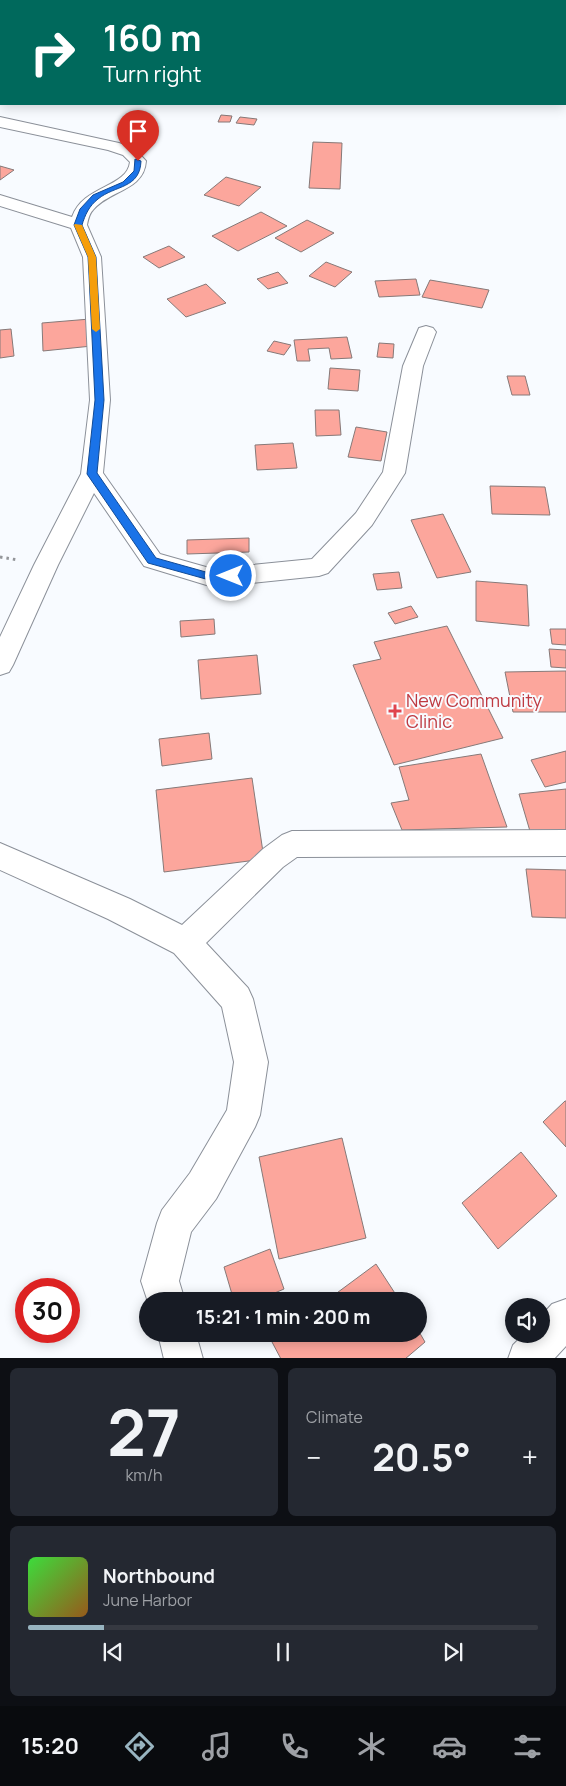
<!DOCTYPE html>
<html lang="en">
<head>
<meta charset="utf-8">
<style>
	:root { --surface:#171b24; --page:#242831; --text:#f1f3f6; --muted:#9ea1a6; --line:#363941; --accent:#98b4c0 }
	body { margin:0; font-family:Manrope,sans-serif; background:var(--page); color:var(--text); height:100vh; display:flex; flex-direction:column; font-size:19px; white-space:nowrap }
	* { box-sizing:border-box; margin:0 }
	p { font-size:16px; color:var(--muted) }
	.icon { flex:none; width:28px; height:28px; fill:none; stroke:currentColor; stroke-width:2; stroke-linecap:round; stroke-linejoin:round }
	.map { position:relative; height:1358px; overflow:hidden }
	.drawer { display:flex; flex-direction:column; gap:10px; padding:10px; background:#0d0f14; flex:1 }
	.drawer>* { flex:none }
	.top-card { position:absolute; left:0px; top:0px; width:566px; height:105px; box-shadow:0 2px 12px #0003; background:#00695c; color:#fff; overflow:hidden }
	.buttons { position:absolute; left:505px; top:1298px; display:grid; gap:10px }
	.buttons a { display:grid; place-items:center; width:45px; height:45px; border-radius:50%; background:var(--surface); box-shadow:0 2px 12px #0003; font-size:25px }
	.speed { position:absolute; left:15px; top:1278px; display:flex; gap:10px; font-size:25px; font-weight:700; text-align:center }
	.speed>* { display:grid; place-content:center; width:65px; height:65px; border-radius:50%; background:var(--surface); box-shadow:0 2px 12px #0003; line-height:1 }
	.speed .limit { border:8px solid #d22; background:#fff; color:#111 }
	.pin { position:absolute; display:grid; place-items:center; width:42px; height:42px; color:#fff; margin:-51px -21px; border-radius:50% 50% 50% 0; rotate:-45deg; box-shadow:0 0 5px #0007 }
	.pin .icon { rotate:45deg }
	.me { position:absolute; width:55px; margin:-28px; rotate:270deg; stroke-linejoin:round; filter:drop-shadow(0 0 4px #0008) }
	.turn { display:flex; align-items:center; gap:18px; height:105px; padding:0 20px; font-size:22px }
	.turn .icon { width:65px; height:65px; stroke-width:2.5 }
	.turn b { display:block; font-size:35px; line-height:42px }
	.big { font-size:38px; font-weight:700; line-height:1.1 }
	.drawer .tile { flex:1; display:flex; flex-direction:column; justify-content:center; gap:8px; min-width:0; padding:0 18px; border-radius:8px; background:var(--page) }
	.drawer .dial { align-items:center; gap:0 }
	.dial b { font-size:65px; line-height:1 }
	.song { display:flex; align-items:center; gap:15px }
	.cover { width:60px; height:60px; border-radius:8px; background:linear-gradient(135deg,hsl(120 70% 55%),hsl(30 70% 35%)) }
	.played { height:5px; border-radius:2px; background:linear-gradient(90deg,var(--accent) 15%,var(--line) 15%) }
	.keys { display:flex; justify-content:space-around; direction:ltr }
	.heat { display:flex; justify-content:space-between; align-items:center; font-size:28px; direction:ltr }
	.drawer .tiles { flex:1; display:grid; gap:10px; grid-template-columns:1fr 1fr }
	.tile:last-child { grid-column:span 2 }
	.trip { position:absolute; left:139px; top:1292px; width:288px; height:50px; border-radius:25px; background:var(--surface); box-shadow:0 2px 12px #0003; font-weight:700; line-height:50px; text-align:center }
	.tab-bar { display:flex; height:80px; justify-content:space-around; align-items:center; background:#090b0e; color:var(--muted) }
	.tab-bar .icon { width:35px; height:35px }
	.tab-bar .selected { color:var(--accent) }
	.tab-bar b { font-size:22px; color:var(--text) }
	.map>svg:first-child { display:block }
	.building { fill:#fca69c; stroke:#867978 }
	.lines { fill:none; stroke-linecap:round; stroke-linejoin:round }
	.street-casing { stroke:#8b9099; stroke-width:2 }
	.path { stroke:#939599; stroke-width:3; stroke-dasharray:2.5 4; stroke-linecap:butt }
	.street { fill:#fff; fill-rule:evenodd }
	.route { fill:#1a73e8; stroke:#114b97 }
	.slow { fill:#f59e0b }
	.health-dot { fill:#e0444e; stroke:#f8fbff; stroke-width:2 }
	.labels { text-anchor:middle; stroke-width:4; stroke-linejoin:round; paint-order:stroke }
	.health-label { font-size:18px; fill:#be3a42; stroke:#f8fbff; text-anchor:start }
</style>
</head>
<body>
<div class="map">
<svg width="566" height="1359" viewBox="0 0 566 1359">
	<rect width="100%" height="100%" fill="#f8fbff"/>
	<g class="building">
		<polygon points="221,115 232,116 230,122 218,122"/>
		<polygon points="240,117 257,119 254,125 236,123"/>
		<polygon points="313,142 342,143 340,189 309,188"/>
		<polygon points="0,166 14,170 0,180"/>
		<polygon points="226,177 261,187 239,206 204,195"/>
		<polygon points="261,212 287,226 238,251 212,236"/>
		<polygon points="307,220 334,233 301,252 275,238"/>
		<polygon points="169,246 185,257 159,268 143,257"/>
		<polygon points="326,262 352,272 335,287 309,276"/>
		<polygon points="278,272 288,283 268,289 257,279"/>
		<polygon points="416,279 420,295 379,297 375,281"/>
		<polygon points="430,280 489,290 482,308 422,297"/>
		<polygon points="206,284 226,303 186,317 167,299"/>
		<polygon points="90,319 92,346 43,351 42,323"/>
		<polygon points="11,329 14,356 0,358 0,330"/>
		<polygon points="347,337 352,358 331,359 329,348 308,349 310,361 297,361 294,340"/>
		<polygon points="274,341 291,345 284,355 267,351"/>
		<polygon points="379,343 394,344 393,358 377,357"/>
		<polygon points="330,368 360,370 358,391 328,389"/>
		<polygon points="507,376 525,376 530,395 512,395"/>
		<polygon points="315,410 339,410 341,435 316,436"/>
		<polygon points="356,427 387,432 381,461 348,457"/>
		<polygon points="293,443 297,468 257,470 255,445"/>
		<polygon points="490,486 545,487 550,515 492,514"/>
		<polygon points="443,514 471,572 437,578 411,520"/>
		<polygon points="249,538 249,552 187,554 187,540"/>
		<polygon points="399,572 402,588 377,590 373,574"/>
		<polygon points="476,581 527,585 529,626 476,621"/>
		<polygon points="411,606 418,617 395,624 388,613"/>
		<polygon points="214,619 215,634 181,637 180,621"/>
		<polygon points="447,626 503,738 394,765 353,665 381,659 374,642"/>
		<polygon points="550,629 566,629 566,645 552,644"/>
		<polygon points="549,649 566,650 566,668 551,667"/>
		<polygon points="257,655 261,694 201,699 198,660"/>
		<polygon points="566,671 566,712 513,712 505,672"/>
		<polygon points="209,733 212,759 162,766 159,739"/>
		<polygon points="566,751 566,782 545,787 531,760"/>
		<polygon points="481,754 507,827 402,830 391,803 409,800 399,767"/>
		<polygon points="252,778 264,859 164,872 156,790"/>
		<polygon points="566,789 566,835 532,838 519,794"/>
		<polygon points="526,869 566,870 566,918 532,917"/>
		<polygon points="565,1101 566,1101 566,1147 543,1122"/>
		<polygon points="342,1138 366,1238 279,1259 259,1157"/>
		<polygon points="521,1152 557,1196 498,1249 462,1203"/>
		<polygon points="270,1249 284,1289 256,1301 234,1301 224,1267"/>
		<polygon points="376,1264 400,1301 326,1301"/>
		<polygon points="418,1330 425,1342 405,1359 281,1359 272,1342 283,1334 418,1334"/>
	</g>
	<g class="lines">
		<g class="street-casing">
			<g id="street">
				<path d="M0,117L119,143L135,149L146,161C144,191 109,190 93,210C89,214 88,220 87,225L101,257L110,400L103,473L160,554L213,569L312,559L356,513L383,472L403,366L419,328L426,326L433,328L436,332L423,366L405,473L372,525L328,573L319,576L213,587L144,566L94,493L58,565L13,665L9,672L0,675V637L34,565L81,474L90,400L83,257L71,228L0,206V195L72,217C83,185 127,188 130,162L123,155L108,150L0,127Z"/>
				<polygon points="566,830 566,856 297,857 283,867 206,943 248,988 253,999 268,1062 260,1115 255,1127 216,1199 191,1232 179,1281 185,1301 148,1302 141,1281 157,1223 162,1210 190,1173 227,1110 234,1062 222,1007 174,953 108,919 0,870 0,843 130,899 182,925 263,849 282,835 292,831"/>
				<polygon points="566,1299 566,1346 554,1359 508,1359 513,1345 524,1334 541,1334 541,1316 552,1304"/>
				<polygon points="158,1334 196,1334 203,1359 164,1359"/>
			</g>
		</g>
		<polyline class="path" points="0,557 18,560"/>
		<use href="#street" class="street"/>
	</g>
	<path class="route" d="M135,159L141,161C140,189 115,185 98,199C89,206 85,215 82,225L96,257L97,275L104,400L97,473L156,558L213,574L235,573L236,576L231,580L213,581L148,563L87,474L95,400L89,275L88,257L74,225L80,209L93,195L123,182L134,171Z"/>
	<polygon class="slow" points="75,224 82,225 96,257 100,329 96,332 92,329 88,257 74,225"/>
	<path class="health-dot" d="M392.5 703.5h5v5h5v5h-5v5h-5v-5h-5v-5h5z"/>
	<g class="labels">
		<g class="health-label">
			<text x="406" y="707">New Community<tspan x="406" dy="21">Clinic</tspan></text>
		</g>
	</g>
</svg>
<div class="buttons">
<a><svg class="icon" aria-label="sound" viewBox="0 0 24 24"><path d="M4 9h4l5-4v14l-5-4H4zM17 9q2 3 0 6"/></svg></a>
</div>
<div class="speed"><div class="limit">30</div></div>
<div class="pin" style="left:138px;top:161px;background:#d93025"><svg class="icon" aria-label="arrive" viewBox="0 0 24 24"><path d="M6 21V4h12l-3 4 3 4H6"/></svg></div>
<svg class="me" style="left:231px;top:576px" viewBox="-20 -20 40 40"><circle r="17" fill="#1a73e8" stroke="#fff" stroke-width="3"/><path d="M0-11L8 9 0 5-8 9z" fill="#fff"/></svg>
<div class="trip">15:21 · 1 min · 200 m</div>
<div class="top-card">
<div class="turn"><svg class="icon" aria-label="right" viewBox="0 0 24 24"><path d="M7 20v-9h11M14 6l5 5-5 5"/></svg><div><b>160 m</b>Turn right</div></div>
</div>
</div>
<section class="drawer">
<div class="tiles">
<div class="tile dial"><b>27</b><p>km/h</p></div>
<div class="tile"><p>Climate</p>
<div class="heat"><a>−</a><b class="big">20.5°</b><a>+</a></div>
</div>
<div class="tile">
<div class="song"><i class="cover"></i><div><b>Northbound</b><p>June Harbor</p></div></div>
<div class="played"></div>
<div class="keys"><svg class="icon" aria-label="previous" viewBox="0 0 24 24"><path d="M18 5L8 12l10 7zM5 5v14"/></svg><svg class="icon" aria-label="pause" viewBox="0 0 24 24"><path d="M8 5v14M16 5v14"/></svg><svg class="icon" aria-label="next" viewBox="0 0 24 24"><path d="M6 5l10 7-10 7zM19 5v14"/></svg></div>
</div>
</div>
</section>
<nav class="tab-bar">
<b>15:20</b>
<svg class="icon selected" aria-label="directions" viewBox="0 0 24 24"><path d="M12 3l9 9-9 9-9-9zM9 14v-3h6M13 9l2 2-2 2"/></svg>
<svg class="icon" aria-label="music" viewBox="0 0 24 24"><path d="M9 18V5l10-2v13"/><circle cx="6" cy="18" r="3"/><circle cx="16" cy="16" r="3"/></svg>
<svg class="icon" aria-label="phone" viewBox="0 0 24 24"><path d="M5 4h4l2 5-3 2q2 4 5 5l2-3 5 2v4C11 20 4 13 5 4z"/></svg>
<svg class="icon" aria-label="climate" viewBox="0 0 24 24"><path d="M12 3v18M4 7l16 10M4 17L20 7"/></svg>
<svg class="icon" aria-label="car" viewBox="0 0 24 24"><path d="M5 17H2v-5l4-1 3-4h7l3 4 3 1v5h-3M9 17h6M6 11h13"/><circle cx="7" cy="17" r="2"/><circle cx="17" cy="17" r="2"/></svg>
<svg class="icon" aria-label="filters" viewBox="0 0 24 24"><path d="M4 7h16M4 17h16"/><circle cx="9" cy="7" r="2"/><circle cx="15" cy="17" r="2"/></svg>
</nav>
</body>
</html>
